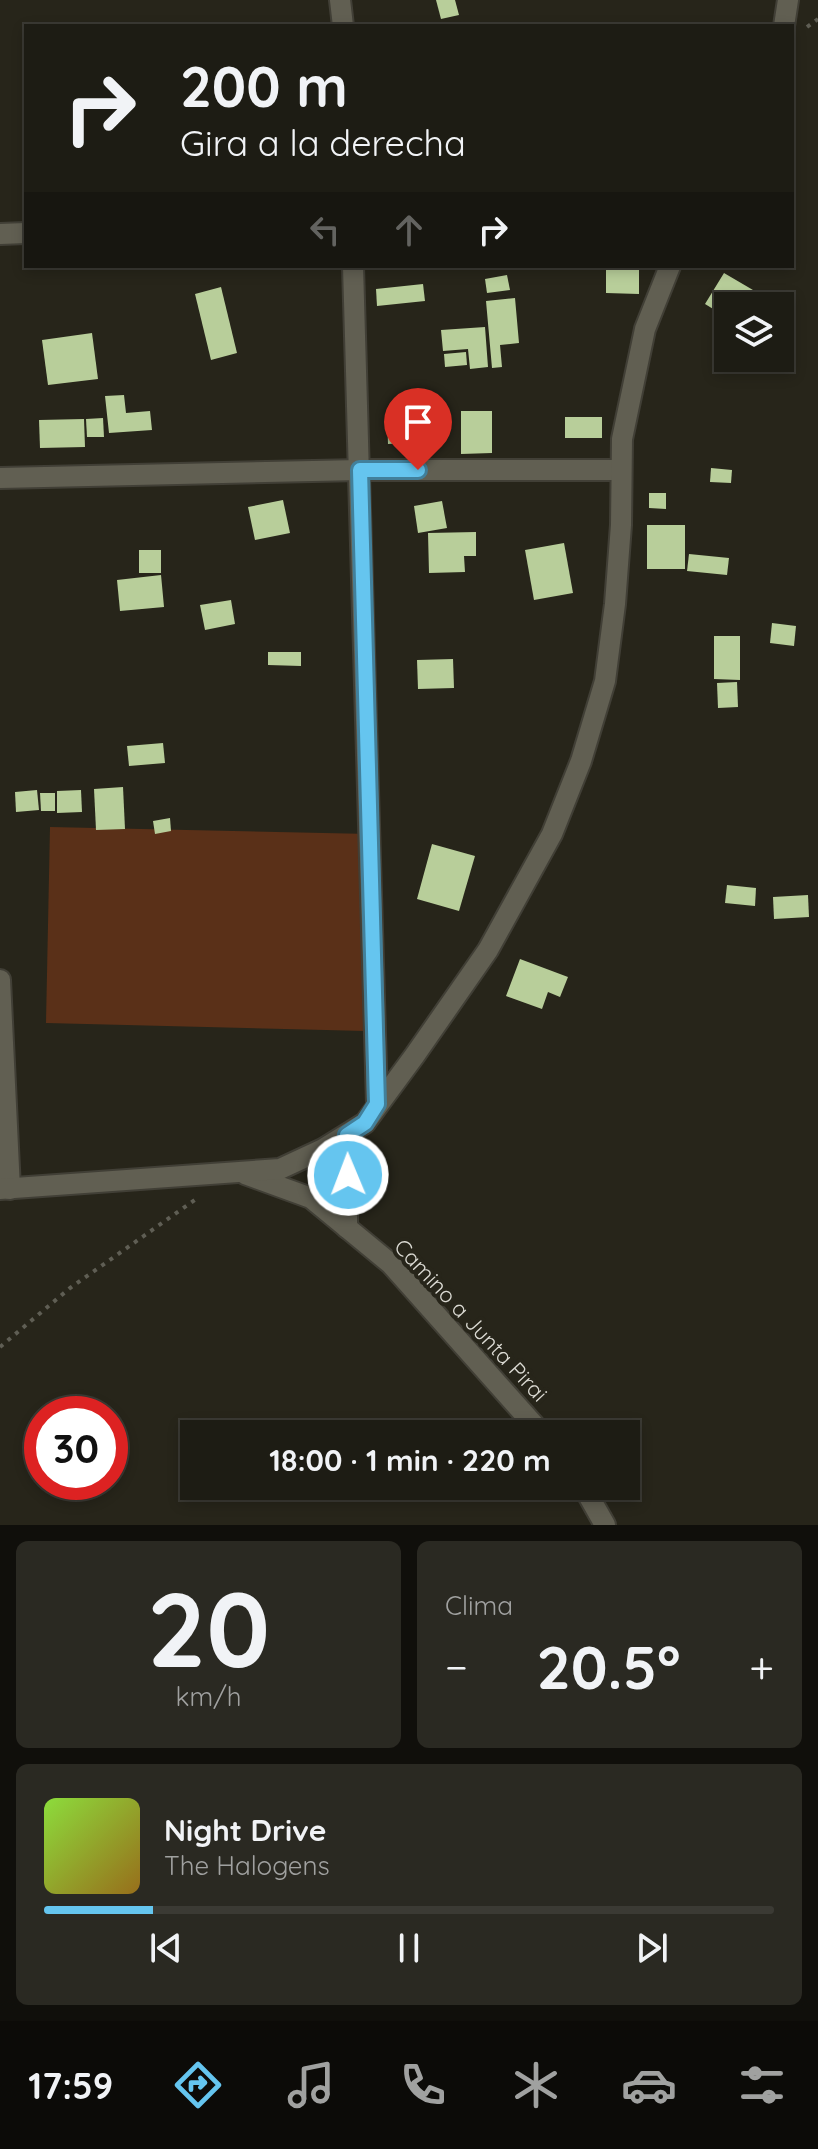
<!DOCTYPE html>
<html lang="es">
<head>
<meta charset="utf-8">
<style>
	:root { --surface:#1d1c14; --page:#2a2922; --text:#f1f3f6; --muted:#a0a1a0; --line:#3b3a34; --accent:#65c5ef }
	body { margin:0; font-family:Quicksand,sans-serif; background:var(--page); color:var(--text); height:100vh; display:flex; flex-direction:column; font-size:30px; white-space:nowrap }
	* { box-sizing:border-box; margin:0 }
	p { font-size:26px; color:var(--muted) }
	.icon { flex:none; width:44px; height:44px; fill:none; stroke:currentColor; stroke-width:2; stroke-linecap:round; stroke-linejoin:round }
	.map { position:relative; height:1525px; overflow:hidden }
	.side { display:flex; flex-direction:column; gap:16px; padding:16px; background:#100f0b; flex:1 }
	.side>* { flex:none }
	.hud { position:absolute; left:24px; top:24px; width:770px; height:244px; border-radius:0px; box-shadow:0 4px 12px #0003,0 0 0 2px var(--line); background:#1d1c14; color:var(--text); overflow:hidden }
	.controls { position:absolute; left:714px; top:292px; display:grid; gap:16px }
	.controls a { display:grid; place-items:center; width:80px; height:80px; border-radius:0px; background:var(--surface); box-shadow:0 4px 12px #0003,0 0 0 2px var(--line); font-size:40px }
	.speed { position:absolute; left:24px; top:1396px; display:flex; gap:16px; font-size:40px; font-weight:700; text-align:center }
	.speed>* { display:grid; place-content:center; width:104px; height:104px; border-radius:50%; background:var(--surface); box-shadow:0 4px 12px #0003,0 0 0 2px var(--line); line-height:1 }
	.speed .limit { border:12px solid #d22; background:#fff; color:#111 }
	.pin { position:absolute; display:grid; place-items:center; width:68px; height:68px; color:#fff; margin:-82px -34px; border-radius:50% 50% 50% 0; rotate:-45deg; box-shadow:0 0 8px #0007 }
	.pin .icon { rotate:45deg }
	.me { position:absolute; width:88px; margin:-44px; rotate:359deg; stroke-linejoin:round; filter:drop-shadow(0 0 6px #0008) }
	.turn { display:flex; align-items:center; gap:28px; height:168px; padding:0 24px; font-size:36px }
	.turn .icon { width:104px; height:104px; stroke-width:2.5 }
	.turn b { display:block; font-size:56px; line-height:68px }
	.lanes { display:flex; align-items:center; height:76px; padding:0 24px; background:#0003; justify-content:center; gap:40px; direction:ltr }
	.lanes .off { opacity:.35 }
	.big { font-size:60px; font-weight:700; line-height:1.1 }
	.side .tile { flex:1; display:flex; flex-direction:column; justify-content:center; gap:12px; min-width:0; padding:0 28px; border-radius:12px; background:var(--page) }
	.side .dial { align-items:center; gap:0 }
	.dial b { font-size:104px; line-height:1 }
	.song { display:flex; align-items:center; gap:24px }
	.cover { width:96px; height:96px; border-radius:12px; background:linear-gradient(135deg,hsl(90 70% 55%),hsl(40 70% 35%)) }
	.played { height:8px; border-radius:4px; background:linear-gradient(90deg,var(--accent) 15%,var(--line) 15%) }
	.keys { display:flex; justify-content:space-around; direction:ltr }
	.heat { display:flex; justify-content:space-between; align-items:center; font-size:44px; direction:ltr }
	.side .tiles { flex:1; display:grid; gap:16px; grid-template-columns:1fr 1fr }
	.tile:last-child { grid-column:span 2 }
	.trip { position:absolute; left:180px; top:1420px; width:460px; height:80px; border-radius:0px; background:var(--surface); box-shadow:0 4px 12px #0003,0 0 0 2px var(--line); font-weight:700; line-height:80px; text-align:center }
	.menu { display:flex; height:128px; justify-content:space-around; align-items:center; background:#0c0b08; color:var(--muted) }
	.menu .icon { width:56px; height:56px }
	.menu .selected { color:var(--accent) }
	.menu b { font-size:36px; color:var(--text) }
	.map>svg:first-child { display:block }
	.green { fill:#5a3018 }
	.building { fill:#b8ce9a }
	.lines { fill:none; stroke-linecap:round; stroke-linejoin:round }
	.minor-casing { stroke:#413f36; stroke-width:24 }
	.path { stroke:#5f5e54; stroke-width:4; stroke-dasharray:4 6; stroke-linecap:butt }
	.minor { stroke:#615f52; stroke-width:20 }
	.route-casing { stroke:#42809b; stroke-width:20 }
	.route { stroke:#65c5ef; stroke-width:14 }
	.labels { text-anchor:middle; stroke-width:8; stroke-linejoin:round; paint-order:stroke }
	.street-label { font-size:22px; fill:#dbdad3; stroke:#27251a }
</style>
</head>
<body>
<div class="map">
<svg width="818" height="1525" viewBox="0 0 818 1525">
	<rect width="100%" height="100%" fill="#27251a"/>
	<polygon class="green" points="50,827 370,834 366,1031 46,1023"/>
	<g class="building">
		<polygon points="436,0 455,0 459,15 441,19"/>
		<polygon points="606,268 639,268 639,294 606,293"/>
		<polygon points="724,273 753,290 743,306 728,306 728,318 705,304"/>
		<polygon points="507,275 510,290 487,293 485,279"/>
		<polygon points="423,284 425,301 377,306 376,289"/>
		<polygon points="221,287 237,353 211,360 195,294"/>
		<polygon points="515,298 519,343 500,345 502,367 492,368 486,301"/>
		<polygon points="485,327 488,367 470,369 468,349 443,351 441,330"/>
		<polygon points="92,333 98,379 48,385 42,340"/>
		<polygon points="466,352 467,365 445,367 444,354"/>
		<polygon points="124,395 126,413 150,411 152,430 109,433 105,396"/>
		<polygon points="461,411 492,411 492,453 461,454"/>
		<polygon points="420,414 421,442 388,444 387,415"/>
		<rect x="565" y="417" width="37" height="21"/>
		<polygon points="103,418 104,437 87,437 86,419"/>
		<polygon points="84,419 85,447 40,448 39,420"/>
		<polygon points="711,468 732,470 731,483 710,482"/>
		<polygon points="649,493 666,493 666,509 649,508"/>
		<polygon points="283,500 290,533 255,540 248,507"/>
		<polygon points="442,501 447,528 418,533 414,506"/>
		<rect x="647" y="525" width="38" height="44"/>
		<polygon points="476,532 476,556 464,556 465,572 429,573 428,533"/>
		<polygon points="564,543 573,593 534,600 525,550"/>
		<rect x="139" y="550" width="22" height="23"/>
		<polygon points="689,554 729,558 727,575 687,571"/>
		<polygon points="161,575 164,607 120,611 117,580"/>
		<polygon points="231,600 235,624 205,630 200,605"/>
		<polygon points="772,623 796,626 794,646 770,643"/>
		<polygon points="714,636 740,636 740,680 714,679"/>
		<polygon points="268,652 301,652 301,666 268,665"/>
		<polygon points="453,659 454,688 418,689 417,660"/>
		<polygon points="737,682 738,707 718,708 717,683"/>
		<polygon points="163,743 165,763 129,766 127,746"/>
		<polygon points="123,787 125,829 96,830 94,789"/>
		<polygon points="37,790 39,810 16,812 15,792"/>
		<polygon points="81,790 82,812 57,813 57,791"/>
		<polygon points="40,793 55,793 55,811 41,811"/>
		<polygon points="170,818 171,831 155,834 153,821"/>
		<polygon points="432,844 475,856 459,911 417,899"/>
		<polygon points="727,885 756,888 755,906 725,903"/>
		<polygon points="808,895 809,917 774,919 773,897"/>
		<polygon points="520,959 568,977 560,997 548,992 542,1009 506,996"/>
	</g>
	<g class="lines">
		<g class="minor-casing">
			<g id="minor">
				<polyline points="340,0 343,26"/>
				<polyline points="784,26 788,0"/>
				<polyline points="0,234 26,233"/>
				<polyline points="353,266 377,1104"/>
				<polyline points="0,478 360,470 619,470"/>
				<polyline points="0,980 10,1189"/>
				<polyline points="347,1135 347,1228"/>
				<polyline points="245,1174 311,1198 391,1264 542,1434"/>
				<polyline points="0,1189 280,1169 323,1149 365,1123 415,1055 488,950 552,834 581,761 605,681 615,604 621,525 622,439 645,329 670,266"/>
				<polyline points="583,1486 605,1525"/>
			</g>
		</g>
		<g class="path">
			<polyline points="807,27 818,19"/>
			<polyline points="0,1347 70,1288 199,1197"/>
		</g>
		<use href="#minor" class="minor"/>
	</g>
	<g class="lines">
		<g class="route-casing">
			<polyline id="route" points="348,1175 347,1135 365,1123 377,1104 360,470 418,470"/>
		</g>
		<use href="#route" class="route"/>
	</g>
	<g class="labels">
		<g class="street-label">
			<text transform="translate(471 1320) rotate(47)" y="8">Camino a Junta Pirai</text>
		</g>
	</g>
</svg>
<div class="controls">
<a><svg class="icon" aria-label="layers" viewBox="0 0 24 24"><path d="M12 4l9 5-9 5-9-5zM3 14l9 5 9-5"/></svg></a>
</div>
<div class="speed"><div class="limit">30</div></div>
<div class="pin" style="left:418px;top:470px;background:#d93025"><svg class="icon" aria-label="arrive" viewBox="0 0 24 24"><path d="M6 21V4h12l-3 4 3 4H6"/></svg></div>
<svg class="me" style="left:348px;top:1175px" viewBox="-20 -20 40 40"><circle r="17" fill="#65c5ef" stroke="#fff" stroke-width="3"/><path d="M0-11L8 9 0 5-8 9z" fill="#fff"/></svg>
<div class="trip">18:00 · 1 min · 220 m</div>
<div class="hud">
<div class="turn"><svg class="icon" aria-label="right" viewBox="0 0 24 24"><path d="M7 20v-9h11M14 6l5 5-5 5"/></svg><div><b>200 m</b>Gira a la derecha</div></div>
<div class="lanes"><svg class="icon off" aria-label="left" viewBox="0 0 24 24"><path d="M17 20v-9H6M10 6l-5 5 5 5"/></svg><svg class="icon off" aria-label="ahead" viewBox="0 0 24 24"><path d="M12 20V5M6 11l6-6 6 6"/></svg><svg class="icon" aria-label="right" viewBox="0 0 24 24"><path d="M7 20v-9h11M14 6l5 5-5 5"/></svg></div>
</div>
</div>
<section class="side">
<div class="tiles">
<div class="tile dial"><b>20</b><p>km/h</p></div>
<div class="tile"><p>Clima</p>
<div class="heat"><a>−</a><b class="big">20.5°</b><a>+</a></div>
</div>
<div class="tile">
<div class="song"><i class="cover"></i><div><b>Night Drive</b><p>The Halogens</p></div></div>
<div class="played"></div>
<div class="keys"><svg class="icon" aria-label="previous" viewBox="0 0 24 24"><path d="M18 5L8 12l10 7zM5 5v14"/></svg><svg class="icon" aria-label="pause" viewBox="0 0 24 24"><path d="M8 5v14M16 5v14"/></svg><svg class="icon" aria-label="next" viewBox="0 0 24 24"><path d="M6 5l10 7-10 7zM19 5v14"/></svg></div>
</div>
</div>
</section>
<nav class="menu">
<b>17:59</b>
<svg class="icon selected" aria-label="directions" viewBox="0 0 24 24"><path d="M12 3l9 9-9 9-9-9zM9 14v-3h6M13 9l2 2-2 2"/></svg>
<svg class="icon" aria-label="music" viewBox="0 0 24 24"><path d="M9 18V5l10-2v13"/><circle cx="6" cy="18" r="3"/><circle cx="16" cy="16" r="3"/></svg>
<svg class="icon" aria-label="phone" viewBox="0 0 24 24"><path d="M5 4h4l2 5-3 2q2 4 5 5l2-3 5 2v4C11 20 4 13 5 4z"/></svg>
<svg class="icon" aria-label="climate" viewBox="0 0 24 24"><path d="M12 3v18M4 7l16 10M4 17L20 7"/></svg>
<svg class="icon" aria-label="car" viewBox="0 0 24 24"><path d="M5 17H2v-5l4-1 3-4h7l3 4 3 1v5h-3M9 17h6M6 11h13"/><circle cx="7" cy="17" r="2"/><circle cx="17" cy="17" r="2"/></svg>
<svg class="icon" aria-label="filters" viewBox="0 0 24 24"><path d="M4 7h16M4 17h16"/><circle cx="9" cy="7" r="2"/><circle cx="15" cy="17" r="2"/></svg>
</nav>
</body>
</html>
